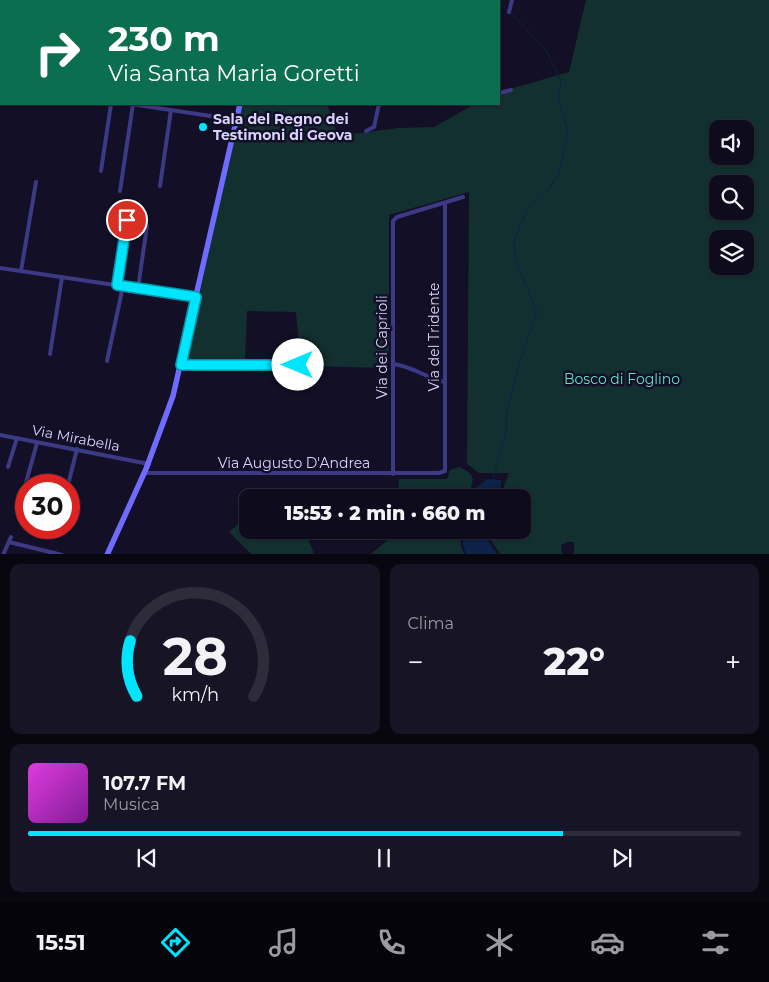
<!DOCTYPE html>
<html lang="it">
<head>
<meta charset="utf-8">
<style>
	:root { --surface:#0e0b1c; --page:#171425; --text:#f1f3f6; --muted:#9b9ba3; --line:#2e2b3b; --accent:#00e5ff }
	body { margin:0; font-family:Montserrat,sans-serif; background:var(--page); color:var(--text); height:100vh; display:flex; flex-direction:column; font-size:19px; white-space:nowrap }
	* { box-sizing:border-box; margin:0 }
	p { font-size:16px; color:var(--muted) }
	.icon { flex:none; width:28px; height:28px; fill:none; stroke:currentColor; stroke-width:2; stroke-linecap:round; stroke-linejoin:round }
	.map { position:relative; height:554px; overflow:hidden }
	.panel { display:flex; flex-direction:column; gap:10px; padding:10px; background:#08060f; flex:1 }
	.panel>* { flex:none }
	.banner { position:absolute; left:0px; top:0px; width:500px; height:105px; box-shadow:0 1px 4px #0004,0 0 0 1px var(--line); background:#0b6e4f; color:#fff; overflow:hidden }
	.buttons { position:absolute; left:709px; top:120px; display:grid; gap:10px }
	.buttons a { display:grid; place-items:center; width:45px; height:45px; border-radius:10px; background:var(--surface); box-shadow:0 1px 4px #0004,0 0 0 1px var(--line); font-size:25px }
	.speed { position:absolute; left:15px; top:474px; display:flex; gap:10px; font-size:25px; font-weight:700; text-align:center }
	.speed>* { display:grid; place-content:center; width:65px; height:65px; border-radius:50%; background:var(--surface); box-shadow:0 1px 4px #0004,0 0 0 1px var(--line); line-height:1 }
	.speed .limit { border:8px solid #d22; background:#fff; color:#111 }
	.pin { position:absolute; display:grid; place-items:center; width:42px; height:42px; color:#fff; margin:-21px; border:2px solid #fff; border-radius:50%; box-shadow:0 1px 5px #0007 }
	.me { position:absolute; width:55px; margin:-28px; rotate:270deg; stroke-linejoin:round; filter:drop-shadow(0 0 4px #0008) }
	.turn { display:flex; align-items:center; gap:18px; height:105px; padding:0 25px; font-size:22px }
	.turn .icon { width:65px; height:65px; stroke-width:2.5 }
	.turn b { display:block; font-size:35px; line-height:42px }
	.big { font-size:38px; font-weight:800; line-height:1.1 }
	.panel .widget { flex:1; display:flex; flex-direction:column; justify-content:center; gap:8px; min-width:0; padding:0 18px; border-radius:10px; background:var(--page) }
	.panel .dial { align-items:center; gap:0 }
	.dial svg { height:130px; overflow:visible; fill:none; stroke:var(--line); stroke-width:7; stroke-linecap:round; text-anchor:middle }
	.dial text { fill:var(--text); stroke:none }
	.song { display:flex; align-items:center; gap:15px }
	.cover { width:60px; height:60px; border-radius:8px; background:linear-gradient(135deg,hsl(300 70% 55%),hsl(290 70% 35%)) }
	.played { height:5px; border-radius:2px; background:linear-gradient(90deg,var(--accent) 75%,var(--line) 75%) }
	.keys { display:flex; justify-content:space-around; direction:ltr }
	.heat { display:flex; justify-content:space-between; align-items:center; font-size:28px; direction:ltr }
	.panel .tiles { flex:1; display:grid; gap:10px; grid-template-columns:1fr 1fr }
	.widget:last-child { grid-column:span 2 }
	.trip { position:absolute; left:239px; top:489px; width:292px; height:50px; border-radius:10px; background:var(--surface); box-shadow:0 1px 4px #0004,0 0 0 1px var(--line); font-weight:800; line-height:50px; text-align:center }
	.menu { display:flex; height:80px; justify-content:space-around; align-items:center; background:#06040b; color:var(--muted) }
	.menu .icon { width:35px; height:35px }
	.menu .active { color:var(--accent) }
	.menu b { font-size:22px; color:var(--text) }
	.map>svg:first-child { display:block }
	.green { fill:#12302f; fill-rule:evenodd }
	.water { fill:#0c2248 }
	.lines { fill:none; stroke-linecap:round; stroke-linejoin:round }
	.stream { stroke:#0c2248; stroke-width:1 }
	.street { stroke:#3d3a85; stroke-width:4 }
	.secondary { stroke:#6f6bff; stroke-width:5.5 }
	.route-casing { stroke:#0095a6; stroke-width:12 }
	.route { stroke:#00e5ff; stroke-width:9 }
	.poi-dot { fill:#00e5ff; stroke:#130f26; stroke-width:2 }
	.labels { text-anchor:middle; stroke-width:5; stroke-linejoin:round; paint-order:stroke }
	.poi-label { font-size:14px; font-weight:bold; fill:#d9d4ff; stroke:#130f26; text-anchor:start }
	.street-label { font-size:14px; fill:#d9d4ff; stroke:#130f26 }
	.park-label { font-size:14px; fill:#5fe0c0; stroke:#130f26 }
</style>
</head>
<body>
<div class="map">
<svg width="769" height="555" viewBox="0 0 769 555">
	<rect width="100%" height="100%" fill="#130f26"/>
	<g class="green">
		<path d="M586,0H769V554H574V542H568L561,545L562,554H500L491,540L489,530H522V498L500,497L509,473H479L467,464L469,192L389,215V368L301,366L296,312L247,311L245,362H185L241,104H327L338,136L398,128L434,127L475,104H499V92L569,72ZM718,129H745V156H718ZM718,184H745V211H718ZM718,239H745V266H718Z"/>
		<path d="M459,467C478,475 473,481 468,497H398L399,479H447L450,470Z"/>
		<polygon points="247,517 248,530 305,530 314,554 251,554 229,532"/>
		<polygon points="397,530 460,530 461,546 464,554 371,554 397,532"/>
	</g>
	<g class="water">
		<polygon points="487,479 501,480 501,486 497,497 471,497 475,489"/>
		<polygon points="462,530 484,530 485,536 497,554 466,554 463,545"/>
	</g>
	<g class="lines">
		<g class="stream">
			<polyline points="496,0 498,1"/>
			<polyline points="499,2 507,10"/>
			<polyline points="493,479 506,430 506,415 520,361 537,312 515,259 514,242 520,226 528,209 549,189 558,175 567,138 567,128 558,99 561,81 546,50 510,12"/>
		</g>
		<g class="street">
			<polyline points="128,0 137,1"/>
			<polyline points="84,1 84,0"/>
			<polyline points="403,1 403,0"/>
			<polyline points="509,12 512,0"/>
			<polyline points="0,84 1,84"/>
			<polyline points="499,93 511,90"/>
			<polyline points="131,104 237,120"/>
			<polyline points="366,131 374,127 379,104"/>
			<polyline points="101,171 111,104"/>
			<polyline points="160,186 171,110"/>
			<polyline points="120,191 133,104"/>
			<polyline points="0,268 196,297"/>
			<polyline points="21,271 36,182"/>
			<polyline points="117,285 127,220"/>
			<polyline points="138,288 147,226"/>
			<polyline points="50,354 62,277"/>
			<polyline points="107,361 123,286"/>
			<path d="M393,364C412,366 426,378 445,382"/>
			<polyline points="181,365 298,365"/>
			<polyline points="0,435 149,464"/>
			<polyline points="8,467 17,438"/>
			<polyline points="145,473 439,473 445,471 445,203"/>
			<polyline points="393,474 393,221 397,217 463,197"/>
			<polyline points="68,485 77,449"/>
			<polyline points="20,504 37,443"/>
			<polyline points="9,542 62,555"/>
			<polyline points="3,555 11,537"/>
		</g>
		<g class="secondary">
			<polyline points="261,1 261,0"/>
			<polyline points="107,555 146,469 173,396 240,104"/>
		</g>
	</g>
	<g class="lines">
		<g class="route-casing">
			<polyline id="route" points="127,220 117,285 196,297 181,365 298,365"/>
		</g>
		<use href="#route" class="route"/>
	</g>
	<circle class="poi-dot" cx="203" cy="127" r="5"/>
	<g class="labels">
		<g class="poi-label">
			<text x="213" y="124">Sala del Regno dei<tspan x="213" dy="16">Testimoni di Geova</tspan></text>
		</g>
		<g class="street-label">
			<text transform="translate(434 337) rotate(-90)" y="5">Via del Tridente</text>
			<text transform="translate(382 347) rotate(-90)" y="5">Via dei Caprioli</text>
			<text transform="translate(76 438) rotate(11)" y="5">Via Mirabella</text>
			<text x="294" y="468">Via Augusto D'Andrea</text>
		</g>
		<g class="park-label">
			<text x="622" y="384">Bosco di Foglino</text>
		</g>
	</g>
</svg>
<div class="buttons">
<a><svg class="icon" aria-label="sound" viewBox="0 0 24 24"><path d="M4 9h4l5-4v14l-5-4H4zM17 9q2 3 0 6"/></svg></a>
<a><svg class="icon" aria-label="search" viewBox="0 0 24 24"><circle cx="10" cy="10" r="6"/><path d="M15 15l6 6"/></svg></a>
<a><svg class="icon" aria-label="layers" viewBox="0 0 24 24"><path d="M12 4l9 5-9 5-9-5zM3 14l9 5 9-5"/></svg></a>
</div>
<div class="speed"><div class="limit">30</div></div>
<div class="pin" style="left:127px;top:220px;background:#d93025"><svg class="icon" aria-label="arrive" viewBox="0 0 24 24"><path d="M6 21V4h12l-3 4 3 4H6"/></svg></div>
<svg class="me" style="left:298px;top:365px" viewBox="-20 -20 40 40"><circle r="19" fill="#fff"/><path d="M0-13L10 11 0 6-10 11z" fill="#00e5ff"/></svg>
<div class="trip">15:53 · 2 min · 660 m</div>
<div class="banner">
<div class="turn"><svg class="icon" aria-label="right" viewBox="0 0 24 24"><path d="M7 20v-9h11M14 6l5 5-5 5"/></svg><div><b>230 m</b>Via Santa Maria Goretti</div></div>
</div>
</div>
<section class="panel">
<div class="tiles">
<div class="widget dial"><svg viewBox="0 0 100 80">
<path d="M14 69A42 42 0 1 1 86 69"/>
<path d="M14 69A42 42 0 0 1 10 35" stroke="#00e5ff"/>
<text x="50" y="56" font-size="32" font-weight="700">28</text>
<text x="50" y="72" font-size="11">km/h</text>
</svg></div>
<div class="widget"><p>Clima</p>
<div class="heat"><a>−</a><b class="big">22°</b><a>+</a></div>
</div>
<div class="widget">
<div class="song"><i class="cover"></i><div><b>107.7 FM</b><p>Musica</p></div></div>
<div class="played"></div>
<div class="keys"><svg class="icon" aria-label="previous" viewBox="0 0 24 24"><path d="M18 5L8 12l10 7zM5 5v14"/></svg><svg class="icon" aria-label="pause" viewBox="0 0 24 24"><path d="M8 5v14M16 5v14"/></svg><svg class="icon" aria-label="next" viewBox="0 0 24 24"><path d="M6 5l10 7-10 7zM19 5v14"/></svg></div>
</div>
</div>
</section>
<nav class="menu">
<b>15:51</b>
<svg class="icon active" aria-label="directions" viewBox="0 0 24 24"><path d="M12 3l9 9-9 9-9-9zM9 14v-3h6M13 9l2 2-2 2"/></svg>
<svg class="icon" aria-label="music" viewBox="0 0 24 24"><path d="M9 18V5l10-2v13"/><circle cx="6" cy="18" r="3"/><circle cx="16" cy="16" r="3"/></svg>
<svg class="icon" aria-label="phone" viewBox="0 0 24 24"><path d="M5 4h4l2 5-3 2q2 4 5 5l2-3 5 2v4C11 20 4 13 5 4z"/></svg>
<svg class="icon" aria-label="climate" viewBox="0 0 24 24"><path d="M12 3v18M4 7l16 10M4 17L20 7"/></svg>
<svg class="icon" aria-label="car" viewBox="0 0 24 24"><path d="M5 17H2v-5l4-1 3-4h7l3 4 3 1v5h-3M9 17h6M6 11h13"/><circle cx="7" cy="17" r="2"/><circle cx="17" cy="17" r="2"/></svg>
<svg class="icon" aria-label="filters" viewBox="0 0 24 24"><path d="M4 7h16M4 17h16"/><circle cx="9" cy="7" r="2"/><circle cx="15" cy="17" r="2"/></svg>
</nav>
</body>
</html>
